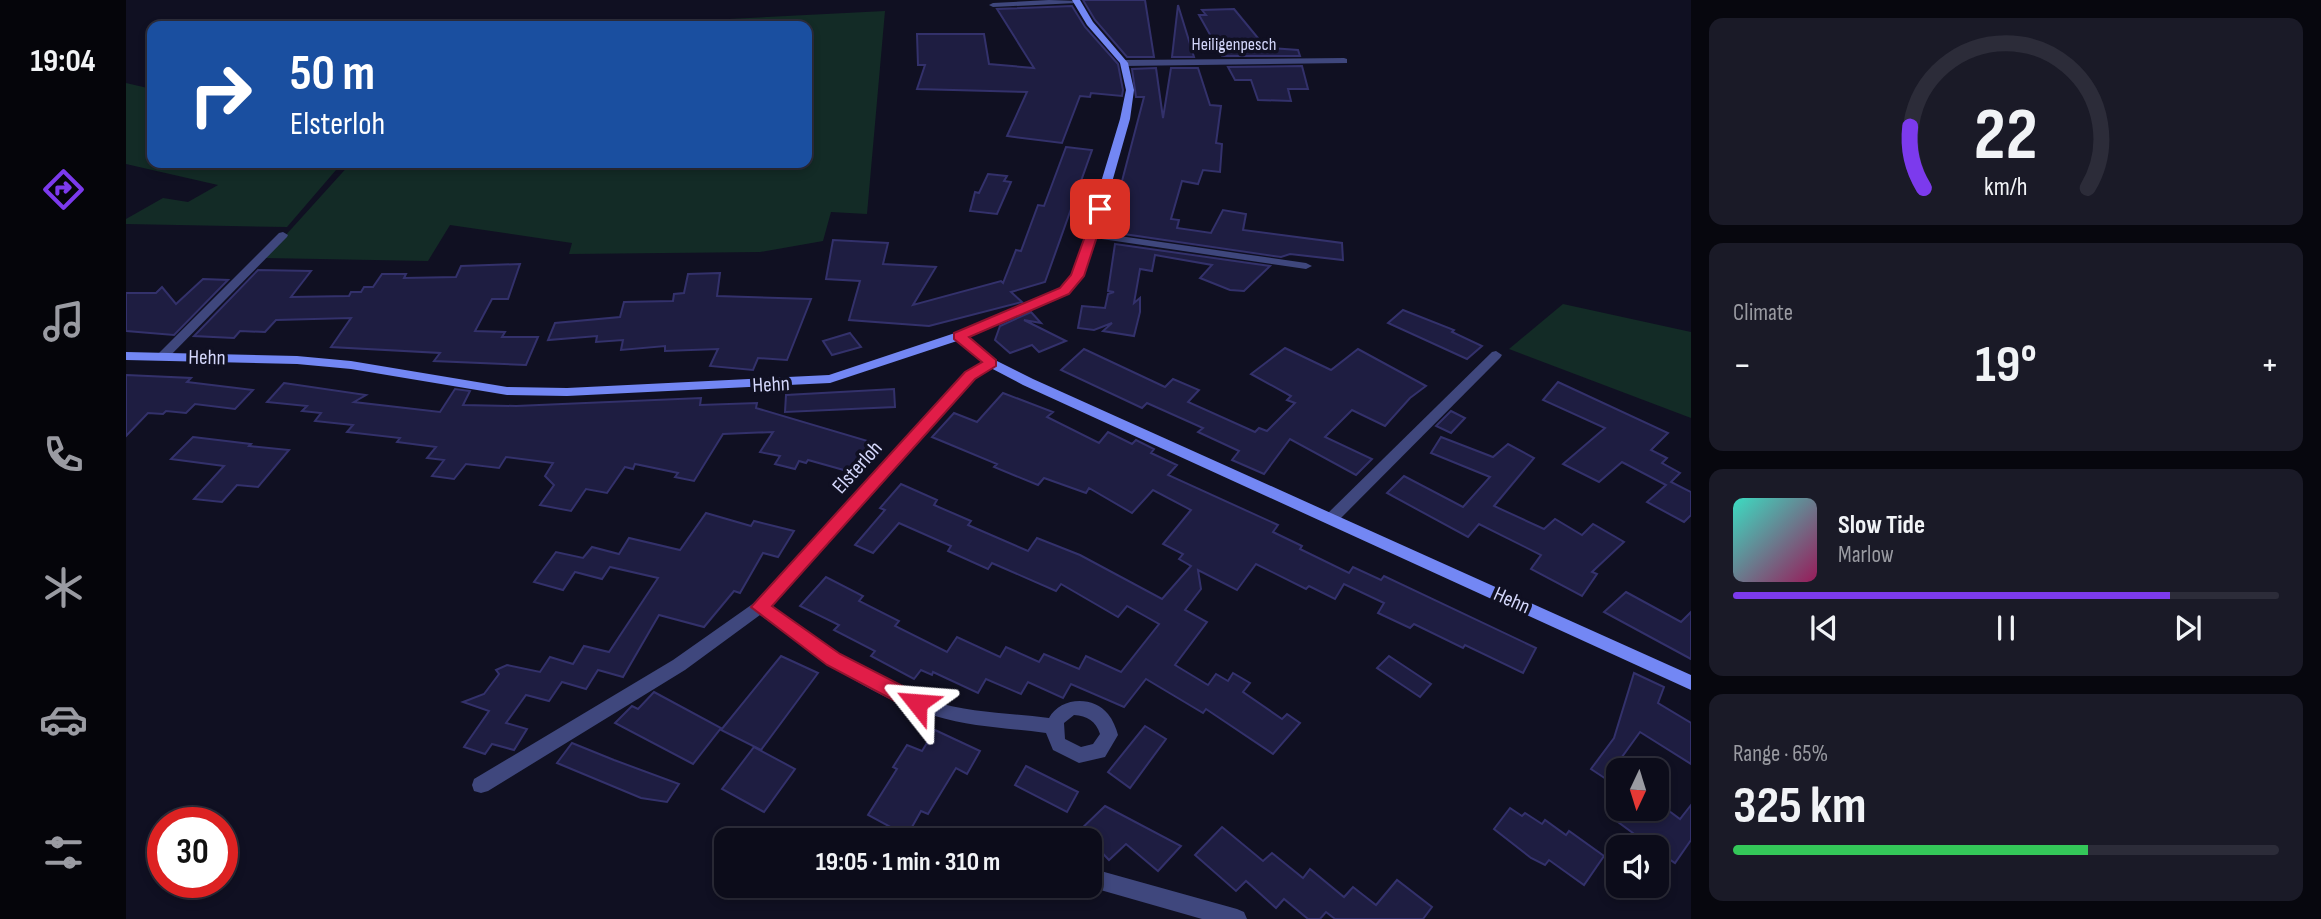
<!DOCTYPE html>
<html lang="en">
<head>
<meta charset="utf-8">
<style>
	:root { --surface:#0c0c1a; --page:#1a1a27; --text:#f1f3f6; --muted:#9a9ba2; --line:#2c2c39; --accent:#7c3aed }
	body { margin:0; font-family:"Sofia Sans Condensed",sans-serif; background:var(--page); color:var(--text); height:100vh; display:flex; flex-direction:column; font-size:26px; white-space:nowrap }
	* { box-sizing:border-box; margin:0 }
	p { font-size:23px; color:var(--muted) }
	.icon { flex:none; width:38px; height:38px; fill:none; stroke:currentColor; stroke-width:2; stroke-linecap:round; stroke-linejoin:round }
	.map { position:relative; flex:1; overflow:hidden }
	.side { display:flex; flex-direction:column; gap:18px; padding:18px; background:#07070e; width:630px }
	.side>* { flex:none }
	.banner { position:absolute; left:21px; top:21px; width:665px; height:147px; border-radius:14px; box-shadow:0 4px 10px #0003,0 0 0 2px var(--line); background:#1a4fa0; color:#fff; overflow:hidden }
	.needle { width:46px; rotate:184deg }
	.buttons { position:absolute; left:1480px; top:758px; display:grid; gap:14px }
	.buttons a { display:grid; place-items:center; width:63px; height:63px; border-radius:14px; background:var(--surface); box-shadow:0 4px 10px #0003,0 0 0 2px var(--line); font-size:35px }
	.speed { position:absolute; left:21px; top:807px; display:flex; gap:14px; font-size:35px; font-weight:700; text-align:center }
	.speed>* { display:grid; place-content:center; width:91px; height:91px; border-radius:50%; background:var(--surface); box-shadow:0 4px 10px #0003,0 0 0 2px var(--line); line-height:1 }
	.speed .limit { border:10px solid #d22; background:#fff; color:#111 }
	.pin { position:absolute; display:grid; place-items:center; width:60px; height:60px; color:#fff; margin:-30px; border-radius:14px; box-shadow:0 4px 10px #0006 }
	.me { position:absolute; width:77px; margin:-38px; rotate:298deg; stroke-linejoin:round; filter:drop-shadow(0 0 5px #0008) }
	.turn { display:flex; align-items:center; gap:24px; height:147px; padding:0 28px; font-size:32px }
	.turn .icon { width:91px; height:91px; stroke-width:2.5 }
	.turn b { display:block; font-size:49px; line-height:60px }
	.big { font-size:52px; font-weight:700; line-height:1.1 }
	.side .widget { flex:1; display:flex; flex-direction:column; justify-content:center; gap:10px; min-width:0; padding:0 24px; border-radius:14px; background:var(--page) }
	.side .dial { align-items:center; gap:0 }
	.dial svg { height:182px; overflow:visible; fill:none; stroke:var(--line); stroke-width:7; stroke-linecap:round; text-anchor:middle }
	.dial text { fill:var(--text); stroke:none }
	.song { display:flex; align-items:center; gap:21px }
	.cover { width:84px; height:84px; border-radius:10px; background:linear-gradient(135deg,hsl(170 70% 55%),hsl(330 70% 35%)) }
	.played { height:7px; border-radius:4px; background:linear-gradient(90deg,var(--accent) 80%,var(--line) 80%) }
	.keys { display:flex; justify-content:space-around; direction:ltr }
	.heat { display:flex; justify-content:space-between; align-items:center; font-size:38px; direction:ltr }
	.charge { height:10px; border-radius:5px; background:linear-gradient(90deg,#34c759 65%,var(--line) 0) }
	.trip { position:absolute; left:588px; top:828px; width:388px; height:70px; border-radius:14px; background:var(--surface); box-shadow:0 4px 10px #0003,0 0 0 2px var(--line); font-weight:700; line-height:70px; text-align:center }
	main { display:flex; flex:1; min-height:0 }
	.dock { display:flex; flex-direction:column; width:126px; justify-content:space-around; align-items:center; background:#05050a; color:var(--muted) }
	.dock .icon { width:49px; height:49px }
	.dock .current { color:var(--accent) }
	.dock b { font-size:32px; color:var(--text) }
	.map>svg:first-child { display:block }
	.green { fill:#132b26 }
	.building { fill:#1e1d41; stroke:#33316b; stroke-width:2 }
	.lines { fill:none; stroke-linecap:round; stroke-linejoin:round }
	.street { fill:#3f477d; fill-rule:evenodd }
	.secondary { fill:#7387f4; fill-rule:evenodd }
	.route { fill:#e11d48; stroke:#92132f; stroke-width:2 }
	.labels { text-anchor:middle; stroke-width:7; stroke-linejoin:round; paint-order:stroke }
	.far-street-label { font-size:18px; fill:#d4d7fb; stroke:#101022 }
	.street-label { font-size:21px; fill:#d4d7fb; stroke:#101022 }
</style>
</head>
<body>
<main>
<nav class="dock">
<b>19:04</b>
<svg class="icon current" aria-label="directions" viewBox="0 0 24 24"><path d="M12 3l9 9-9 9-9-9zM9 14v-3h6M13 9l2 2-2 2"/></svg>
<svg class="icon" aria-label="music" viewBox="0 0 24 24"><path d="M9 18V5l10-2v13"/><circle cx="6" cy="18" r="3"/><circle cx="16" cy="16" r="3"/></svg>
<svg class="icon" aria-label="phone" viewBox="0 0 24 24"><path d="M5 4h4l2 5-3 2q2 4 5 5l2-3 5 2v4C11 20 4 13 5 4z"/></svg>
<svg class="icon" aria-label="climate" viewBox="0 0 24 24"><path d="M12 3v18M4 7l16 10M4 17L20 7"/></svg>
<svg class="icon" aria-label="car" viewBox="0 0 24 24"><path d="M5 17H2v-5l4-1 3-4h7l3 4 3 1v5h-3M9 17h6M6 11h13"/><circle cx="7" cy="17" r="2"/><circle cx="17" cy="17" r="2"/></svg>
<svg class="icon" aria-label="filters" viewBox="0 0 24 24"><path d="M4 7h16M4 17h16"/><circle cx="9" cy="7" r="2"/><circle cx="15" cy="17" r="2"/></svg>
</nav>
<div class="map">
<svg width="1565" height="919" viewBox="0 0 1565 919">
	<rect width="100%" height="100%" fill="#101022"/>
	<g class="green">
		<polygon points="759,11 741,214 705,212 697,241 634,252 443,254 446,243 324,225 302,261 139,258 225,163 681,163 681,26 537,26 563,21"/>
		<polygon points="0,83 26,89 26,163 216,163 161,227 0,224 0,219 37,198 62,202 92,185 0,164"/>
		<polygon points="1437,304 1565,332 1565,418 1383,349"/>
	</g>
	<g class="building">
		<polygon points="957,0 1019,0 1028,57 1001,57 969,20"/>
		<polygon points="1052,5 1068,57 1046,57"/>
		<polygon points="946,6 959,27 992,64 997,90 996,96 965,93 964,97 954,96 936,143 881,136 901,92 791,89 799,65 792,65 791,34 858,34 863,64 908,68 871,9"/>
		<polygon points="1108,9 1136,43 1145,48 1172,50 1174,56 1096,56 1073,15 1080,15 1076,10"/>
		<polygon points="1176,66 1182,89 1162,89 1165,101 1132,100 1125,80 1109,80 1102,67"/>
		<polygon points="1030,68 1037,118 1045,68 1072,68 1084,105 1095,106 1090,143 1096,144 1094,172 1077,170 1072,184 1056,181 1045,219 1053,220 1051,228 1085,233 1097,210 1120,214 1117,230 1216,243 1217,260 1164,254 1155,257 991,233 985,223 1018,97 1010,97 1006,69"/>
		<polygon points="940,147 966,150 919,282 885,292 896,302 803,326 723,320 734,281 700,279 707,240 762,243 757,264 810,267 787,305 875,281 877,283 890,250 895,251 912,205 918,206"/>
		<polygon points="862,174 881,176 878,181 885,182 871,214 844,211 849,192 853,193"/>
		<polygon points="989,244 1144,266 1118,291 1104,290 1074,278 1086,265 1029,255 1026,271 1014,269 1008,303 1014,298 1014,312 1008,336 977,331 986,323 968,330 952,328 956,306 979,308 982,294 988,292 982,291"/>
		<polygon points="394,264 382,299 366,299 349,331 379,332 376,337 412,337 400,365 308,361 314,353 205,347 225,318 150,320 139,332 114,331 108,338 68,336 132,270 185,271 165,297 223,296 225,292 235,292 238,287 247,287 256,274 280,274 278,278 330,277 335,266"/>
		<polygon points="594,273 591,296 685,299 661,360 632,358 627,370 584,366 592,349 539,351 539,346 495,350 497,340 470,342 471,336 422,340 429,323 494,317 498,302 547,301 548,294 558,293 562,274"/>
		<polygon points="77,279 102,280 48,335 0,331 0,293 30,293 36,287 50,304"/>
		<polygon points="1277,310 1328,330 1326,332 1356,346 1341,359 1262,323"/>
		<polygon points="905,312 915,323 898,320 940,341 913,352 906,345 884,353 869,340 874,326"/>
		<polygon points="724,333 735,347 706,355 697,341"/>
		<polygon points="1159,348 1205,370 1232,349 1300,386 1284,398 1259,426 1226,410 1199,437 1246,459 1230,475 1164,439 1138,474 1106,460 1113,451 1072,432 1077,428 1021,403 1016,408 935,370 958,349 1039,387 1047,379 1073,390 1062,402 1129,432 1133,428 1141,431 1169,403 1161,400 1165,396 1125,374"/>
		<polygon points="0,375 65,378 61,382 127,390 109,409 69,404 60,413 40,411 37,414 22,413 0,436"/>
		<polygon points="1432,382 1542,433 1525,450 1541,458 1536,463 1554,473 1545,482 1565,492 1565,515 1558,522 1521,502 1540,485 1496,462 1473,482 1437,464 1479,428 1417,400"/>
		<polygon points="158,383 240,395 228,402 314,412 329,389 344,391 337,405 390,406 575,398 574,405 631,403 630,408 745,442 725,472 682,460 680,463 673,461 669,469 649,464 654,456 634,452 647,432 597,434 568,481 549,477 552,473 509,464 507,469 499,467 481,493 460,489 445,511 414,505 428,485 419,476 427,463 380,457 373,468 340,464 328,479 306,476 318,460 301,458 310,447 271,442 274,438 221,432 227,425 189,421 195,413 176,411 181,406 141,402"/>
		<polygon points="768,389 769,407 659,412 660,395"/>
		<polygon points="877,393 927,412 921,417 973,443 982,432 1006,444 1010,440 1028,449 1025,453 1051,465 1042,475 1152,525 1147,532 1176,546 1174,549 1223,573 1227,567 1255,580 1258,576 1410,648 1397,673 1339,645 1337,648 1288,624 1284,628 1252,613 1258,603 1218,584 1209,599 1183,586 1180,589 1130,564 1111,590 1072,570 1075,589 1059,610 1081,622 1049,665 1082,685 1090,674 1102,681 1107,673 1124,683 1117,692 1156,719 1161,714 1174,723 1147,754 1080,709 1077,713 1020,679 998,707 945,684 937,698 902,682 895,694 860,679 852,693 807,672 806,675 795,670 788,679 745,656 749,651 708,630 713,625 674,606 700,577 737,596 733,601 773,621 769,626 821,652 831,637 874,657 880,647 913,662 918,654 953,669 960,656 995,672 1033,624 1001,606 992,617 935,584 930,591 866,563 862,569 822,551 825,546 773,523 747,553 729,545 759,510 754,508 775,484 811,500 808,505 845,521 842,525 902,551 911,538 954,555 1036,599 1065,566 1053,559 1057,554 1037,544 1065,510 1027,490 1006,513 963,488 960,493 918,478 912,485 868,467 871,464 806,437 828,413 851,422"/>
		<polygon points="1325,411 1339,418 1325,433 1310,426"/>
		<polygon points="67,437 125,444 123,446 163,450 132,487 111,485 96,502 68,499 98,466 45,459"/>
		<polygon points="1315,437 1367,457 1382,444 1408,458 1368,506 1418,529 1429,519 1456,535 1467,524 1498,542 1466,572 1471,574 1456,596 1405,569 1415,555 1353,524 1342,537 1261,493 1278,476 1337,507 1364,477 1305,453"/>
		<polygon points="580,513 625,526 628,521 668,531 652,557 637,553 614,593 608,591 578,627 533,615 497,677 472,670 460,689 436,682 423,701 400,695 380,723 401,729 388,750 366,744 359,754 338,747 363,711 337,702 358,694 373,674 370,670 381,665 414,672 424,657 447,664 458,646 483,652 532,578 484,567 476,579 449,572 437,590 408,582 430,552 457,558 466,547 493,554 503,538 554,550"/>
		<polygon points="1500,592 1555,622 1565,612 1565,659 1478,612"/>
		<polygon points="655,656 692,673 635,750 595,730"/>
		<polygon points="1263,656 1305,684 1294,697 1251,668"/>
		<polygon points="1508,673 1538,687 1532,703 1565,723 1565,764 1514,732 1480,779 1465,769 1488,738"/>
		<polygon points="528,692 595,728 567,764 489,723 506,706 512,709"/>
		<polygon points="1019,726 1040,739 1004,788 982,772"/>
		<polygon points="809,730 854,751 841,774 830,768 802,814 795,811 781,836 742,815 771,769 767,767 781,745 796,751"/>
		<polygon points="446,743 488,760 553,784 541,802 515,798 431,763"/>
		<polygon points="628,747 669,769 638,812 596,789"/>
		<polygon points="900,766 952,792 941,812 889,785"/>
		<polygon points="1565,805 1565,840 1549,863 1531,851 1531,847 1526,847 1492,822 1503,808 1539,808 1554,819"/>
		<polygon points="979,806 1055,846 1032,871 1000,844 983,860 964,840 952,832"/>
		<polygon points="1384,808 1396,816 1399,813 1416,824 1419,820 1440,835 1443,831 1478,856 1458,885 1423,860 1419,865 1405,858 1368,829"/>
		<polygon points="1096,827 1137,861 1146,853 1177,878 1184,869 1218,897 1227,887 1250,905 1271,880 1306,907 1297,919 1209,919 1200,912 1194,919 1182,919 1158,899 1150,908 1120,881 1110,891 1069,855"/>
	</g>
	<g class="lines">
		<g class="street">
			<polygon points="923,0 954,1 950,3 867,7 863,5 867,3"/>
			<polygon points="1218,58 1221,59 1221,63 998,66 994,63 998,60"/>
			<polygon points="157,232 162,235 161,237 40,360 32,360 30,357 32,354 153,233"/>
			<polygon points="966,232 1180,263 1186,266 1180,269 962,237 961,235"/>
			<polygon points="1370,351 1376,355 1374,358 1210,523 1200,523 1198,519 1200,515 1366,352"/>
			<path d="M865,359L871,363L869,366L849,379L645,606C695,641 748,682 806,701C844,713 884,713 923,718C934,697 967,695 982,714C987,720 990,728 992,735L979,757L953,763L927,750L920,733C883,728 845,727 809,716C745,698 688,654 634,615L559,670L362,791L355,793L348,791L346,785L348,779L547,660L628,603L839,373ZM948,715C961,716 970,721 974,734L967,744L955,747L939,739L938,723Z"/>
			<polygon points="964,868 1111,909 1118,912 1121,919 1076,919 964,887 961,886 964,886"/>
		</g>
		<polygon class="secondary" points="946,0 954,0 967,22 1002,63 1008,90 1004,119 971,235 958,276 943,293 841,337 869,360 907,379 1565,675 1565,690 897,385 861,366 831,341 704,383 441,396 381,395 225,369 171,364 0,360 0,352 171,356 225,361 381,387 441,388 703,375 829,333 935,289 947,275 994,119 1000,90 994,63 961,25"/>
	</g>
	<polygon class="route" points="970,206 980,209 958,276 943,294 843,337 870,360 870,366 849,379 646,606 714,654 798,697 801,703 798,709 784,709 701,665 625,607 839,372 856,362 828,339 828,333 934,288 945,275"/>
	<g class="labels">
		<g class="far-street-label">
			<text x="1108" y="50">Heiligenpesch</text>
		</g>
		<g class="street-label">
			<text transform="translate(81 357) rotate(1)" y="7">Hehn</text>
			<text transform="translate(645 384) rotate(-3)" y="7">Hehn</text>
			<text transform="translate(731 467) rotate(-48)" y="7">Elsterloh</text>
			<text transform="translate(1386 600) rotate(24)" y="7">Hehn</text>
		</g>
	</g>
</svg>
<div class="buttons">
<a><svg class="needle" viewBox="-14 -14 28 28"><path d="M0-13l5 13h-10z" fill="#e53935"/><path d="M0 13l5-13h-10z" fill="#9a9ba2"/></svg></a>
<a><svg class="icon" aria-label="sound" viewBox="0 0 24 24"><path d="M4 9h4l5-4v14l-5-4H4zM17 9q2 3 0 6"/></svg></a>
</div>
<div class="speed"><div class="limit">30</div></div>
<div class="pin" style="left:974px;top:209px;background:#d93025"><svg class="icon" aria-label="arrive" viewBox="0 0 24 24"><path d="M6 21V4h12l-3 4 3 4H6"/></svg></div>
<svg class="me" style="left:791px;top:703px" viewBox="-20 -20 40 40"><path d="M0-17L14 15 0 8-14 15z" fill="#e11d48" stroke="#fff" stroke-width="4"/></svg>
<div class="trip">19:05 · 1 min · 310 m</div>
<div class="banner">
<div class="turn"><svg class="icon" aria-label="right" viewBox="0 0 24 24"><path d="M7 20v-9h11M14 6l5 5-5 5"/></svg><div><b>50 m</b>Elsterloh</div></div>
</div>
</div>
<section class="side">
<div class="widget dial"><svg viewBox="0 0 100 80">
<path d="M14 69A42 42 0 1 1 86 69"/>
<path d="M14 69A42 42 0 0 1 8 42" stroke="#7c3aed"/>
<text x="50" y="56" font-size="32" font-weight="700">22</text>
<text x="50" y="72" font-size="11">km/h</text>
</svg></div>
<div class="widget"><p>Climate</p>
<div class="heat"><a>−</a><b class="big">19°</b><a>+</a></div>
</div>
<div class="widget">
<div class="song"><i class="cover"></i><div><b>Slow Tide</b><p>Marlow</p></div></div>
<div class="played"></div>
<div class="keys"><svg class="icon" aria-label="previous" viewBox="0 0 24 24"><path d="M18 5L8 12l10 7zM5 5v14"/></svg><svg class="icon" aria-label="pause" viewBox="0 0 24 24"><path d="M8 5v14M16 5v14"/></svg><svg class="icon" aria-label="next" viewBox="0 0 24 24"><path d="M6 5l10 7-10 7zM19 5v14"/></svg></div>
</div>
<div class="widget"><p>Range · 65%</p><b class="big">325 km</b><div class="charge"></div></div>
</section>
</main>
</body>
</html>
